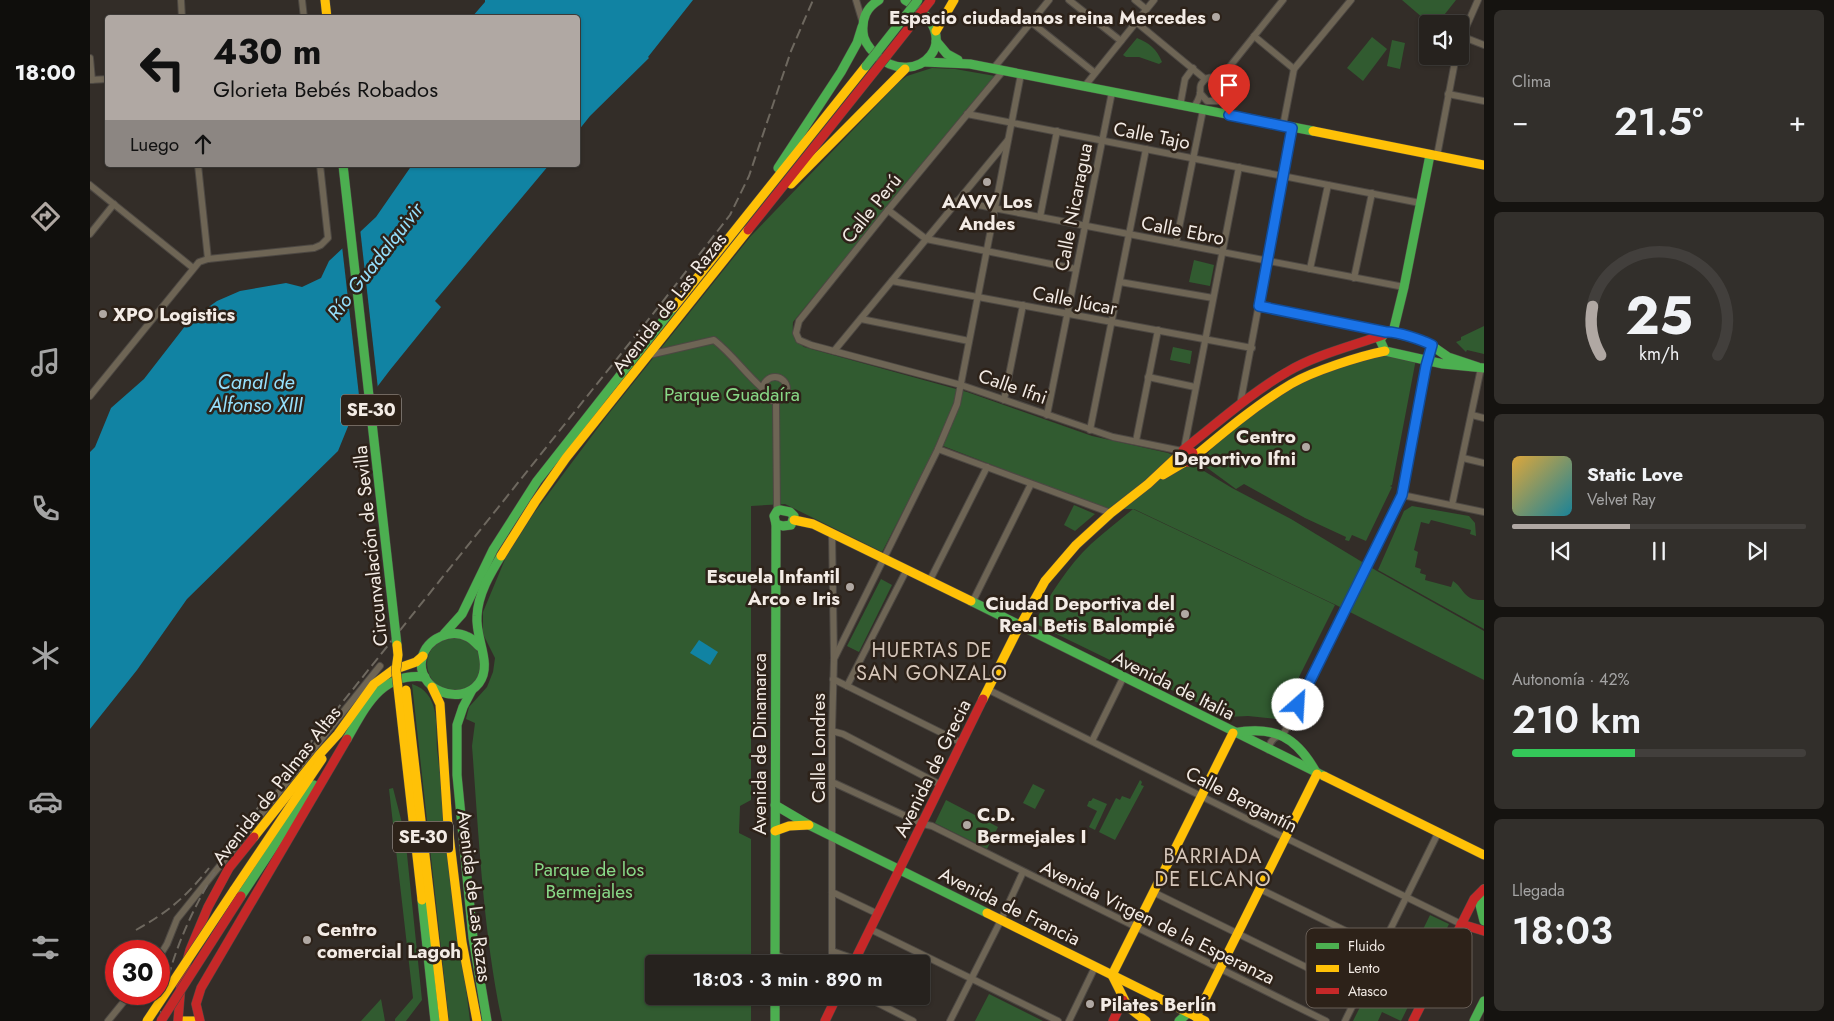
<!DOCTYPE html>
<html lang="es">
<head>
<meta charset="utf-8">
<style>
	:root { --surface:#26221e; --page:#322f2b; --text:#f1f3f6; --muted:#a4a4a4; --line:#423f3c; --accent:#b0a8a3 }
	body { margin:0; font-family:Jost,sans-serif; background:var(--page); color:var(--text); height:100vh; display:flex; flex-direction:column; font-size:19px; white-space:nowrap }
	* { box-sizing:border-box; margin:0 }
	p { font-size:16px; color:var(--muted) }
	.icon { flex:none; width:28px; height:28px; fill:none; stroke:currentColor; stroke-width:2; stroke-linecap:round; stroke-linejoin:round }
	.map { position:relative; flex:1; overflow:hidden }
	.drawer { display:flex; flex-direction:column; gap:10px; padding:10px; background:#151310; width:350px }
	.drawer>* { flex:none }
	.guide { position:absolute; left:15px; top:15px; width:475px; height:152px; border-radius:5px; box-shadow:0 1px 4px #0004,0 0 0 1px var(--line); background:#b0a8a3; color:#111; overflow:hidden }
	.buttons { position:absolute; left:1329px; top:15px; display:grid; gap:10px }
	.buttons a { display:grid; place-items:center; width:50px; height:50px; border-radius:5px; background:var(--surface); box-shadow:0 1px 4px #0004,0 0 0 1px var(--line); font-size:25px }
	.speed { position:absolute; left:15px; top:940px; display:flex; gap:10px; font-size:25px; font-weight:700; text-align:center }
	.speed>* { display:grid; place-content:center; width:65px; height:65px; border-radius:50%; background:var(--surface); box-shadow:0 1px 4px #0004,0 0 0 1px var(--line); line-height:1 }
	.speed .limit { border:8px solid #d22; background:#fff; color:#111 }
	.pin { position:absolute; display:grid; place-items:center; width:42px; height:42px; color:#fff; margin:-51px -21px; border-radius:50% 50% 50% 0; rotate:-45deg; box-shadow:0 0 5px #0007 }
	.pin .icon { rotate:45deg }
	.me { position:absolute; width:55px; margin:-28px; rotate:26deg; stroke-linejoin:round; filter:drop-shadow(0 0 4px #0008) }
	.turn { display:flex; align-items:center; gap:18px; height:105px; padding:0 25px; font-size:22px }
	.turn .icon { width:65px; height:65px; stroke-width:2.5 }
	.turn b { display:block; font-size:35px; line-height:42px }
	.then { display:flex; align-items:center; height:48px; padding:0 25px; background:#0003; gap:10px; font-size:19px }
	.big { font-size:38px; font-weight:600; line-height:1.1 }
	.drawer .widget { flex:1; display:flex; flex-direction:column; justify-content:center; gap:8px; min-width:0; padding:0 18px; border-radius:8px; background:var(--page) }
	.drawer .dial { align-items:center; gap:0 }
	.dial svg { height:130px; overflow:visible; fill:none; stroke:var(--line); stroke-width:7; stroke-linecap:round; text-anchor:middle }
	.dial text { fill:var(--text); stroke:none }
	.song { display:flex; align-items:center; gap:15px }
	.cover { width:60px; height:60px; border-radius:8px; background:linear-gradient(135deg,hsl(40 70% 55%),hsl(190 70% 35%)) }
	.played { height:5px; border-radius:2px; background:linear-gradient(90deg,var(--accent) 40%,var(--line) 40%) }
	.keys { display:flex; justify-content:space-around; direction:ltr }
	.heat { display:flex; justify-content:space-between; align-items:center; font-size:28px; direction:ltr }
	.charge { height:8px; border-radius:4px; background:linear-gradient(90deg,#34c759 42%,var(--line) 0) }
	.trip { position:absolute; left:555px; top:955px; width:285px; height:50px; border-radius:5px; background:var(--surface); box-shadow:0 1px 4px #0004,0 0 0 1px var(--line); font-weight:600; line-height:50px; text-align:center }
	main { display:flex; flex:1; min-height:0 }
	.tabs { display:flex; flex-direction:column; width:90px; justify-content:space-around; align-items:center; background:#0f0e0c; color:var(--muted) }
	.tabs .icon { width:35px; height:35px }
	.tabs .selected { color:var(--accent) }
	.tabs b { font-size:22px; color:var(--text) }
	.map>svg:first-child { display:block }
	.green { fill:#315b30 }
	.water { fill:#1183a3 }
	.pier { fill:#332d28 }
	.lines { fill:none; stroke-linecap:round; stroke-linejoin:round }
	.street-casing { stroke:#4d4843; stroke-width:8 }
	.fast-casing { stroke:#4d4843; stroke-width:10 }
	.slow-casing { stroke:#4d4843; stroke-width:10 }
	.jam-casing { stroke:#4d4843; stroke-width:10 }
	.street { stroke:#6e6555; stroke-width:6 }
	.fast { stroke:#4caf50; stroke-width:9 }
	.slow { stroke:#ffc107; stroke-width:9 }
	.jam { stroke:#c62828; stroke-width:9 }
	.rail { stroke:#6e685f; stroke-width:2; stroke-dasharray:10 5; stroke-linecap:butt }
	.fast-bridge-casing { stroke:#4d4843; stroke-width:10; stroke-linecap:butt }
	.slow-bridge-casing { stroke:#4d4843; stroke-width:10; stroke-linecap:butt }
	.jam-bridge-casing { stroke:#4d4843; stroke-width:10; stroke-linecap:butt }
	.fast-bridge { stroke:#4caf50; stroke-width:9 }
	.slow-bridge { stroke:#ffc107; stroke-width:9 }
	.jam-bridge { stroke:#c62828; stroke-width:9 }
	.route-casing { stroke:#114b97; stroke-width:12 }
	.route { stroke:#1a73e8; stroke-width:9 }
	.poi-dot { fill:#b0a8a3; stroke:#2d2219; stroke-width:2 }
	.labels { text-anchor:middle; stroke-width:5; stroke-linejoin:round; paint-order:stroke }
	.shield { fill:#2d2219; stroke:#b8afa8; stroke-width:1 }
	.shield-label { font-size:18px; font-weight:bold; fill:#f3ebe5 }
	.poi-label { font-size:19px; font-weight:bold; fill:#f3ebe5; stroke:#2d2219; text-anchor:end }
	.street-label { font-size:19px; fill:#f3ebe5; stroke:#2d2219 }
	.park-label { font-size:19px; fill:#88d987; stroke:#2d2219 }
	.water-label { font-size:20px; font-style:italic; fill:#96e0fd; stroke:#2d2219 }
	.neighbourhood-label { font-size:20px; letter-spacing:1px; fill:#d5c6ba; stroke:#2d2219 }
	.key { fill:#2d2219; stroke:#685e56; stroke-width:1 }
	.key-label { font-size:14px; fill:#f3ebe5 }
</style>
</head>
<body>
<main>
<nav class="tabs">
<b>18:00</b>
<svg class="icon selected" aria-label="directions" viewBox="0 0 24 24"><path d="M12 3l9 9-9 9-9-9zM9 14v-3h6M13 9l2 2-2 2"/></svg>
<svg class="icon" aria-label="music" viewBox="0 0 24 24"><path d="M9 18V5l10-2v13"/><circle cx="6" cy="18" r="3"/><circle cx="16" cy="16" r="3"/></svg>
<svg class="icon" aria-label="phone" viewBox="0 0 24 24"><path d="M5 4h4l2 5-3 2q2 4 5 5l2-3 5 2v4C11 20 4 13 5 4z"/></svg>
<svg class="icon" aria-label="climate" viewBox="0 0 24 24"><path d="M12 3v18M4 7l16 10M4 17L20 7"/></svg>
<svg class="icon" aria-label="car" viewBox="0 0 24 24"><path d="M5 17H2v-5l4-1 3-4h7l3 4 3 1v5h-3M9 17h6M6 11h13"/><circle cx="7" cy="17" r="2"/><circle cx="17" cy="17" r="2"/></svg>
<svg class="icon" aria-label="filters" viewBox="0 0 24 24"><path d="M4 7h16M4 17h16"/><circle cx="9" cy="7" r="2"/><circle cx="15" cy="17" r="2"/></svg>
</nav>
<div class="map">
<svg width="1394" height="1021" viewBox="0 0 1394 1021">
	<rect width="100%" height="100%" fill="#332d28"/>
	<g class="green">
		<polygon points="1312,0 1366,0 1347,24 1340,24"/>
		<polygon points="1282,37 1297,49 1273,81 1257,68"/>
		<path d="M1047,38C1059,43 1067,49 1072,62L1069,64L1049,57H1036L1033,55Z"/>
		<polygon points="1302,40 1315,43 1310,69 1297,66"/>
		<path d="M842,68L865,69L905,76L703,322C702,334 704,340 714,347L877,392L1002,436L1078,453L1104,465L1142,488L1201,519L1287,571L1394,631V680L1246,605L1044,509H1016L848,444L792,552L695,504L661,506V800L650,806L649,833L661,839V964H564V996H661V1021H412C393,931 389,838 382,746L385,723L376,719L379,707L397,687L403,672L405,658L393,634V612L416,557L444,513L516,417L660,237L809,82L817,76Z"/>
		<polygon points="1104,260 1124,265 1120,286 1099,282"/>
		<polygon points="1394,326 1394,354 1377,350 1376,352 1366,342 1371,340 1371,337"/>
		<polygon points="1083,347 1102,351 1100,364 1080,360"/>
		<polygon points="1287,354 1326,359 1302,485 1300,486 1302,487 1276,541 1262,535 1259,541 1255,540 1256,537 1215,518 1154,484 1146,489 1116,467 1112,460 1125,445 1151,422 1204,384"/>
		<polygon points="984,505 1005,514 985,531 974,525"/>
		<path d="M1322,506L1379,516L1385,523L1386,536L1380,534L1381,530L1341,520L1339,524L1331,522L1324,550L1328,552L1325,567L1331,569L1330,573L1336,575L1335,580L1361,587L1363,581C1375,589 1373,601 1394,600V629L1288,570L1314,511Z"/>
		<path d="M1043,509L1245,605L1188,719L1158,716L1137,717L944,623C960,595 977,567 1001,544C1014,532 1029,521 1043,509Z"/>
		<polygon points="791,579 802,585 769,652 757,646"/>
		<circle cx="364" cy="664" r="27"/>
		<path d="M322,684C350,693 346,724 347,749L380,1021H359Z"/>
		<polygon points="1050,780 1052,782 1051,785 1054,786 1025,840 1009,832 1026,798 1030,800 1032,796 1040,799"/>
		<polygon points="943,784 955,790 945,809 933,803"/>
		<polygon points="303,788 315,835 332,1000 316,1021 305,1021 305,1019 323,998 299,789"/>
		<polygon points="1003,798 1017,804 1005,830 999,827 1007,811 997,806 999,801 1001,801"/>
		<polygon points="856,800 908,827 897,849 845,823"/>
		<polygon points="1340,915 1359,924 1311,1021 1292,1012 1288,1021 1263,1021 1282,983 1302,993"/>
		<polygon points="899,994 953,1021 885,1021"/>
		<polygon points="291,999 295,1021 271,1021"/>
	</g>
	<g class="water">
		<polygon points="395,0 603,0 558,57 559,58 500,116 488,131 488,18 382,17 395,2"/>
		<polygon points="322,165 459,165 345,301 351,307 300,370 259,424 248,451 97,599 47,670 0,729 0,452 5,447 21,408 54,379 99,321 127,301 150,291 196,283 212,287 231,278 239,261 286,217"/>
		<polygon points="609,640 628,652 620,665 600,653"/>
	</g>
	<polygon class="pier" points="270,228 288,389 271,413 252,246"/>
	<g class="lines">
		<g class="street-casing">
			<g id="street">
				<polyline points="91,0 92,18"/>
				<polyline points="212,0 214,18"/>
				<polyline points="766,0 772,20"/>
				<polyline points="979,0 1031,41"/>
				<polyline points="1045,0 1056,9"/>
				<polyline points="941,22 1005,73"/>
				<polyline points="1046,22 1115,79"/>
				<polyline points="1164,36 1204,69"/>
				<polyline points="1371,36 1394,45"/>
				<polyline points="1370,41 1388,0"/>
				<polyline points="0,58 2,80"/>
				<polyline points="903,69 959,0"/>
				<polyline points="913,71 798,210 709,321 706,333 709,340 721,345 871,385 1023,437 1092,451"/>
				<polyline points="0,80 18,79"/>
				<polyline points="1129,80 1193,0"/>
				<polyline points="994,87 1064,0"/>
				<polyline points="1358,94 1394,101"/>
				<polyline points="1131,98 1139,115"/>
				<polyline points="1090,106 1095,79 1103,68"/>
				<path d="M1103,108C1106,104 1109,99 1110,94C1111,90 1109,86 1112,83C1121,70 1136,82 1133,95L1127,101H1117L1110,93"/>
				<polyline points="877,114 1330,203"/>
				<polyline points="1193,126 1204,69 1261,0"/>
				<polyline points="1347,156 1366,56"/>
				<polyline points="108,165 118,259"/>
				<polyline points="0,185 103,268"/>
				<polyline points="867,201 1314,287"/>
				<polyline points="798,210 836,239 986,269"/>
				<polyline points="950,217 967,131"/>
				<polyline points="0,234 24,204"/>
				<polyline points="1086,243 1113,110"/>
				<polyline points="1220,269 1238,185"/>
				<polyline points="1264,278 1282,193"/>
				<polyline points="802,281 1162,348"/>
				<polyline points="1030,282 1123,298"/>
				<polyline points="1169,306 1296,332"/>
				<polyline points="771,319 879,341"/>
				<polyline points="744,351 918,140"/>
				<path d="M559,355L624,340C642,354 655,373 672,388"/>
				<circle cx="685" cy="389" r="12"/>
				<polyline points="1058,377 1105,387"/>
				<polyline points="0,396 109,262 118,259 224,248 231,245 238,238 230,165"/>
				<polyline points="914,400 933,305"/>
				<polyline points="686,402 687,511"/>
				<polyline points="1150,405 1202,128"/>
				<polyline points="957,415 1022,92"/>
				<polyline points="1382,415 1394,418"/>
				<polyline points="1000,430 1056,149"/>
				<polyline points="1046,441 1068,330"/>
				<polyline points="848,449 1021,513"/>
				<polyline points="1094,449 1149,167"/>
				<polyline points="1373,458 1394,463"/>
				<polyline points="1312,495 1394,512"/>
				<polyline points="1362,505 1391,368"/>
				<polyline points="742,533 744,659 742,731 742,964"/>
				<polyline points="839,582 897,467"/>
				<polyline points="882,603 941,484"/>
				<polyline points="744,659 848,449 867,404 931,74"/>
				<polyline points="743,679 872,743"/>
				<polyline points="757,686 816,571"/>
				<polyline points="899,690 1189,835 1196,838 1371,924"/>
				<polyline points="742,731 753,734 851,785"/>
				<polyline points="1002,741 1033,678"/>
				<path d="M1179,750C1179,741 1185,736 1193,735L1312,495L1336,366L1341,345"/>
				<polyline points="742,782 833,824 842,826 1236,1021"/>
				<polyline points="1170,889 1291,948"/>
				<polyline points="742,892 788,914"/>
				<polyline points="1063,892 1269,993"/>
				<polyline points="780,929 968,1021"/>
				<polyline points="742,951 765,959"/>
				<polyline points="685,954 706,964"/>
				<polyline points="69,957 77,944 87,919 290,666"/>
				<polyline points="774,996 823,1021"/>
				<polyline points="18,1021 40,994"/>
				<polyline points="860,1021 911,920 933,872"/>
				<polyline points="979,1021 1005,967"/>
				<polyline points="1255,1021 1348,833"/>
			</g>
		</g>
		<g class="fast-casing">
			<g id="fast">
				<path d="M789,0C776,8 772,18 773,32C773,41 780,49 786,55C826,92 882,37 815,0"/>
				<polyline points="846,41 857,54 868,60"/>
				<polyline points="834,62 880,64 1223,131"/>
				<polyline points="688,168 751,72 767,43 772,27"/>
				<polyline points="1303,332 1314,287 1340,155"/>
				<polyline points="1388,367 1358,357 1335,341 1299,332 1294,334 1290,340 1295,351 1353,364 1394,368"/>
				<polygon points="690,510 700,512 704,516 701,525 693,526 686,524 684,516 687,511"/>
				<polyline points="881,601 1234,776"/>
				<polyline points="354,634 372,614 403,550 447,481 583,308"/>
				<path d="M390,647C386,644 383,639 378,637C361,628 337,638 332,658C325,689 370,708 389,683C403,664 385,639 387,616C388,594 400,574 411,556"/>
				<polyline points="382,690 373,707 367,725 367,775 383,938 397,1021"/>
				<path d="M1143,733C1185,725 1207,737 1227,774"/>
				<path d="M257,739C276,706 291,672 335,677"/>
				<polyline points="685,805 719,825 897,913"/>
				<polyline points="1394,889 1390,905 1394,921"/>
				<polyline points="151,896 224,785"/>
				<polyline points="685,964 686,524"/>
				<polyline points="685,996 685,1021"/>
				<polyline points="1089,1021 1098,1013"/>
				<polyline points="1384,1021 1394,1001"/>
			</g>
		</g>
		<g class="slow-casing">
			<g id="slow">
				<polyline points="235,0 237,18"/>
				<polyline points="846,31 864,0"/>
				<polyline points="1223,131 1394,165"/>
				<polyline points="701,184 815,69"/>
				<polyline points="583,308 776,66"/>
				<path d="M1103,458C1134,432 1166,405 1201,384C1223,371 1270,356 1295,351"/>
				<polyline points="1073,475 1095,462"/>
				<polyline points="704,520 723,524 881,601"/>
				<polyline points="411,556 445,502 476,458 658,230"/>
				<polyline points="342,687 350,704 358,826 372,942 387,1021"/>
				<polyline points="893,699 926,633 955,581 986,545 1021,513 1058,484 1090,454"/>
				<polyline points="1234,776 1394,855"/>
				<polyline points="685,831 699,826 719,825"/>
				<polyline points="164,837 229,755 248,734 284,684 303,670 326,662 333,656"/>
				<polyline points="144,890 232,759"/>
				<polyline points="897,913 1115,1021"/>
				<polyline points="1106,1017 1227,774"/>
				<polyline points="93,1021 106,1021"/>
				<polyline points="1056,1021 1038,1007 1022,975 1143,733"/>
			</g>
		</g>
		<g class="jam-casing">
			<g id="jam">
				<polyline points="658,230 784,72"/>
				<path d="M1096,449L1103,453V458L1098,462L1091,458L1093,450C1125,425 1162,392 1197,372C1225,355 1262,346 1293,335"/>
				<polyline points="1371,924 1394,931"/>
				<polyline points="763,964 893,699"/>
				<polyline points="88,1021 91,983 100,950 118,907 139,868 164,837"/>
				<polyline points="110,1021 106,1004 111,988 257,739"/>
				<polyline points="735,1021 747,996"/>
				<polyline points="1023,1021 1033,1000"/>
				<polyline points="1323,1021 1384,899 1394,889"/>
			</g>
		</g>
		<use href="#street" class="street"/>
		<use href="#fast" class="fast"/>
		<use href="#slow" class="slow"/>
		<use href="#jam" class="jam"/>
		<g class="rail">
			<polyline points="188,783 570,305 640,215 659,176 701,51 723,0"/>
			<polyline points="148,833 186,785"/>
			<path d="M46,930C78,912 96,897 119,868"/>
			<path d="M70,1021C77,951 114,886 152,828"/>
		</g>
		<g class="fast-bridge-casing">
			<g id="fast-bridge">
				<polyline points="776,66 828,0"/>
				<polyline points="253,165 307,645"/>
				<polyline points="332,900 345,1021"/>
			</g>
		</g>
		<g class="slow-bridge-casing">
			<g id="slow-bridge">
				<polyline points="307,645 308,655 306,670 332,900"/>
				<polyline points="316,690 354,1021"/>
				<polyline points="57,1021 144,890"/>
			</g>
		</g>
		<g class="jam-bridge-casing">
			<g id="jam-bridge">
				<polyline points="784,72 841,0"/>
				<polyline points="71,1021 151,896"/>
			</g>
		</g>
		<use href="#fast-bridge" class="fast-bridge"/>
		<use href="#slow-bridge" class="slow-bridge"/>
		<use href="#jam-bridge" class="jam-bridge"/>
	</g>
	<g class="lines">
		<g class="route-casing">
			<path id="route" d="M1139,115L1202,128L1169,306L1296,332C1306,331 1332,340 1342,345L1336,366L1312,495L1208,705"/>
		</g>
		<use href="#route" class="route"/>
	</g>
	<g class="poi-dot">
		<circle cx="1126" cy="17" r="5"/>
		<circle cx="897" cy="182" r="5"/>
		<circle cx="13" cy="314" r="5"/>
		<circle cx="1216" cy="447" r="5"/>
		<circle cx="760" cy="587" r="5"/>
		<circle cx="1095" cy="614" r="5"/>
		<circle cx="877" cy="825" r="5"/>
		<circle cx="217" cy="940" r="5"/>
		<circle cx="1000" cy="1004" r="5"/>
	</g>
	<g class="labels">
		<g class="shield">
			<rect x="251" y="394.5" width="60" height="31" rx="4"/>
			<rect x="303" y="821.5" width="60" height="31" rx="4"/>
		</g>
		<g class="shield-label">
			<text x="281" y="416">SE-30</text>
			<text x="333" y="843">SE-30</text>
		</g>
		<g class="poi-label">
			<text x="1116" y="24">Espacio ciudadanos reina Mercedes</text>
			<text x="897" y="208" text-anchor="middle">AAVV Los<tspan x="897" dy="22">Andes</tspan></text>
			<text x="23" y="321" text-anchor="start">XPO Logistics</text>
			<text x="1206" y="443">Centro<tspan x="1206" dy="22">Deportivo Ifni</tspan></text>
			<text x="750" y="583">Escuela Infantil<tspan x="750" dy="22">Arco e Iris</tspan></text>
			<text x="1085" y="610">Ciudad Deportiva del<tspan x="1085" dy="22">Real Betis Balompié</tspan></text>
			<text x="887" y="821" text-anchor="start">C.D.<tspan x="887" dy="22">Bermejales I</tspan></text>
			<text x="227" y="936" text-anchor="start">Centro<tspan x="227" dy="22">comercial Lagoh</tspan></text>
			<text x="1010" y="1011" text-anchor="start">Pilates Berlín</text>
		</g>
		<g class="street-label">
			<text transform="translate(1062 135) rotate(11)" y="7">Calle Tajo</text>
			<text transform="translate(983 207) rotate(-79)" y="7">Calle Nicaragua</text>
			<text transform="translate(781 208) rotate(-51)" y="7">Calle Perú</text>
			<text transform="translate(1093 230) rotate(11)" y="7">Calle Ebro</text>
			<text transform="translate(985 300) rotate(11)" y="7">Calle Júcar</text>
			<text transform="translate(579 303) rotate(-52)" y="7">Avenida de Las Razas</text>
			<text transform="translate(923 386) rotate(19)" y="7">Calle Ifni</text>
			<text transform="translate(280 546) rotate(-96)" y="7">Circunvalación de Sevilla</text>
			<text transform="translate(1084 685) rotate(26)" y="7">Avenida de Italia</text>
			<text transform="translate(669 744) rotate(-90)" y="7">Avenida de Dinamarca</text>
			<text transform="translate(728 748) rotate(-90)" y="7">Calle Londres</text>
			<text transform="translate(842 768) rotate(-64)" y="7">Avenida de Grecia</text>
			<text transform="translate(186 785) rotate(-52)" y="7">Avenida de Palmas Altas</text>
			<text transform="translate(1152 799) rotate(27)" y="7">Calle Bergantín</text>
			<text transform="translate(385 896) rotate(83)" y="7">Avenida de Las Razas</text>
			<text transform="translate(920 906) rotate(26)" y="7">Avenida de Francia</text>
			<text transform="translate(1068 922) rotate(26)" y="7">Avenida Virgen de la Esperanza</text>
		</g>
		<g class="park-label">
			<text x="642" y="401">Parque Guadaíra</text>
			<text x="499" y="876">Parque de los<tspan x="499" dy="22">Bermejales</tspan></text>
		</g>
		<g class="water-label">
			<text transform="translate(285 261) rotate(-52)" y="7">Río Guadalquivir</text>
			<text x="166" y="389">Canal de<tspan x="166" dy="23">Alfonso XIII</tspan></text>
		</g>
		<g class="neighbourhood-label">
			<text x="842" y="657">HUERTAS DE<tspan x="842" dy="23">SAN GONZALO</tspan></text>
			<text x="1123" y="863">BARRIADA<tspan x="1123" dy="23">DE ELCANO</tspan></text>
		</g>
	</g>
	<rect x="1216" y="928" width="166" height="80" rx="8" class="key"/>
	<rect x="1226" y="943" width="23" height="6" fill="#4caf50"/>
	<rect x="1226" y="965" width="23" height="7" fill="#ffc107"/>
	<rect x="1226" y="988" width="23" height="6" fill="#c62828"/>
	<g class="key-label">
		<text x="1258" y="951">Fluido</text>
		<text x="1258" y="973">Lento</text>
		<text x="1258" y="996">Atasco</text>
	</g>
</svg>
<div class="buttons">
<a><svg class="icon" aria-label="sound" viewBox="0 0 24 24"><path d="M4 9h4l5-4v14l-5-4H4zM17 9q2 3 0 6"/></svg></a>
</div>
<div class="speed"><div class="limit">30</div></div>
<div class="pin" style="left:1139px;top:115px;background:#d93025"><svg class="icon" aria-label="arrive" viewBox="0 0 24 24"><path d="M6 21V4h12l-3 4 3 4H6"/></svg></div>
<svg class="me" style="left:1208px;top:705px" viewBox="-20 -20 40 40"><circle r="19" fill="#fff"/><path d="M0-13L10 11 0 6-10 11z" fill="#1a73e8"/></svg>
<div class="trip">18:03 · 3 min · 890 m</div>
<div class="guide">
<div class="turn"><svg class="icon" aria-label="left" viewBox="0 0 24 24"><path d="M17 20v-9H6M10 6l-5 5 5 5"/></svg><div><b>430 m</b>Glorieta Bebés Robados</div></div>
<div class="then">Luego<svg class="icon" aria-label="ahead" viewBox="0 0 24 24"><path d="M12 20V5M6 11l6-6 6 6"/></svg></div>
</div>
</div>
<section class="drawer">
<div class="widget"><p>Clima</p>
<div class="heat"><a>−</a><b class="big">21.5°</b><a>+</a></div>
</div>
<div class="widget dial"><svg viewBox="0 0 100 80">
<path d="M14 69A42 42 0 1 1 86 69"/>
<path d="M14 69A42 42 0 0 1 9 39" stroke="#b0a8a3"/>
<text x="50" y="56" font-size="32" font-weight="700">25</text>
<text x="50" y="72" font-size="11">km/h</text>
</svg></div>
<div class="widget">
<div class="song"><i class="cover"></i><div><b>Static Love</b><p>Velvet Ray</p></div></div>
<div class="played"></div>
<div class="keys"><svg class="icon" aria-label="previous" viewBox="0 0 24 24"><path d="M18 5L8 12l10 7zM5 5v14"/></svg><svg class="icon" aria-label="pause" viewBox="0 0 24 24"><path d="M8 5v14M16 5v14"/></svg><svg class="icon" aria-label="next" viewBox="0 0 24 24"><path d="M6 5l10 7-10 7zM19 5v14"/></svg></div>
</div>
<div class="widget"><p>Autonomía · 42%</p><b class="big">210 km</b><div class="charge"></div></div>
<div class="widget"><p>Llegada</p><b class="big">18:03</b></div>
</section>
</main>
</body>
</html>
